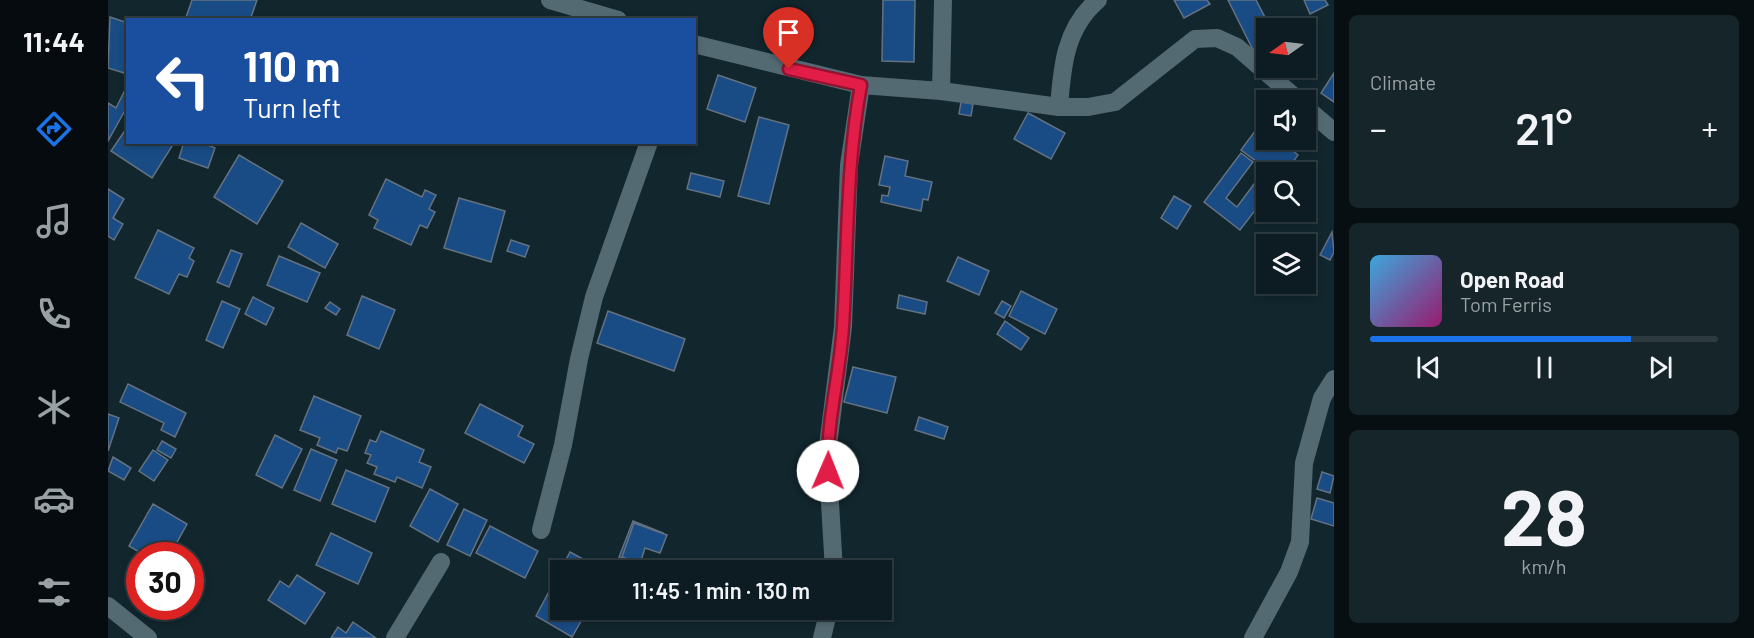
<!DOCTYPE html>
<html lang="en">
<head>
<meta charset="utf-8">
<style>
	:root { --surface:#0d1c22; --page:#16252a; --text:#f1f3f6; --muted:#9aa1a5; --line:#2d3a40; --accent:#1a73e8 }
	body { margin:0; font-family:Barlow,sans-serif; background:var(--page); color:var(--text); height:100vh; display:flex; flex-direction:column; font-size:22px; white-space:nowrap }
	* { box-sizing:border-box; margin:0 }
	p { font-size:20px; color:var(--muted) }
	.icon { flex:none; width:33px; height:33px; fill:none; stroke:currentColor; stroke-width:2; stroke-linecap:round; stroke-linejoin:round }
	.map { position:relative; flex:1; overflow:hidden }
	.side { display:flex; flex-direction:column; gap:15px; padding:15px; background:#070f13; width:420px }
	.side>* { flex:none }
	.guide { position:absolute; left:18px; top:18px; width:570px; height:126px; border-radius:0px; box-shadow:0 3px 9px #0003,0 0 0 2px var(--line); background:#1a4fa0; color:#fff; overflow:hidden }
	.needle { width:39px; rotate:256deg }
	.tools { position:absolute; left:1148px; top:18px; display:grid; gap:12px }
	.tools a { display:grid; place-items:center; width:60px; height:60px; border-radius:0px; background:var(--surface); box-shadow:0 3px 9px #0003,0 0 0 2px var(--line); font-size:30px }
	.speed { position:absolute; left:18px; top:542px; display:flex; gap:12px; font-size:30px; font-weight:700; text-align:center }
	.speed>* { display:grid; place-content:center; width:78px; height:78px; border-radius:50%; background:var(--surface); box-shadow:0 3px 9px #0003,0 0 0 2px var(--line); line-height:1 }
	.speed .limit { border:9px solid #d22; background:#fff; color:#111 }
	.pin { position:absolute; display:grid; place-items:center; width:51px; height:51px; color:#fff; margin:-62px -26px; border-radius:50% 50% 50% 0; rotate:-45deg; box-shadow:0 0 6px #0007 }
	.pin .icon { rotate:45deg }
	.me { position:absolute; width:66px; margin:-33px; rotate:1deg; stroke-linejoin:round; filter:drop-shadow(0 0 4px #0008) }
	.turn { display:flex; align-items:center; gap:21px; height:126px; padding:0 18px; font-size:27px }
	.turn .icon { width:78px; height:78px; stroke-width:2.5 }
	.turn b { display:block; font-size:42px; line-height:51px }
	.big { font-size:45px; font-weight:600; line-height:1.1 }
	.side .card { flex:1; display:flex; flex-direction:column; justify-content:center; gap:9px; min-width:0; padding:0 21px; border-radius:9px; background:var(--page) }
	.side .dial { align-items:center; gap:0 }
	.dial b { font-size:78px; line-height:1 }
	.song { display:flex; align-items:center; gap:18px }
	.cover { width:72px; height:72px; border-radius:9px; background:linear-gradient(135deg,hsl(200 70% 55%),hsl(320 70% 35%)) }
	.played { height:6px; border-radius:3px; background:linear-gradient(90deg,var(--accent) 75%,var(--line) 75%) }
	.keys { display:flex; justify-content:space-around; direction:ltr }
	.heat { display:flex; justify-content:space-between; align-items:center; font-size:33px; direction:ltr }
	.trip { position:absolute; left:442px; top:560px; width:342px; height:60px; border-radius:0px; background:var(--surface); box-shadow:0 3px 9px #0003,0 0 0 2px var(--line); font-weight:600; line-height:60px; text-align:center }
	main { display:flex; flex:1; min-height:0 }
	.tab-bar { display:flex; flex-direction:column; width:108px; justify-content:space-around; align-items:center; background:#050b0e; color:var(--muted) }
	.tab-bar .icon { width:42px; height:42px }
	.tab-bar .on { color:var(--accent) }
	.tab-bar b { font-size:27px; color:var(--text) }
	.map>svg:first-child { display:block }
	.building { fill:#194c85; stroke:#647181; stroke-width:1.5 }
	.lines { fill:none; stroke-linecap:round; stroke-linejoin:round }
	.street { stroke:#546a73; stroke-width:18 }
	.route-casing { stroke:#92132f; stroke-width:15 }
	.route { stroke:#e11d48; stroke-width:10 }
</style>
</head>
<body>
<main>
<nav class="tab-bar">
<b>11:44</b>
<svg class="icon on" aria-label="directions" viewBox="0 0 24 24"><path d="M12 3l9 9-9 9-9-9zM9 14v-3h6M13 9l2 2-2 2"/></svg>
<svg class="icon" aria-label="music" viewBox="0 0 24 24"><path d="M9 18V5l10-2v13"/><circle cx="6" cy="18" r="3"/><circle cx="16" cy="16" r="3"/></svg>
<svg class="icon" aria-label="phone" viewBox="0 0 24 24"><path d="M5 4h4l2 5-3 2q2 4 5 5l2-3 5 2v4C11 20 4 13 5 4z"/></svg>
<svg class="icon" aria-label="climate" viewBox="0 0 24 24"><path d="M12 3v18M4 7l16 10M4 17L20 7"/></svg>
<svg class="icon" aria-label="car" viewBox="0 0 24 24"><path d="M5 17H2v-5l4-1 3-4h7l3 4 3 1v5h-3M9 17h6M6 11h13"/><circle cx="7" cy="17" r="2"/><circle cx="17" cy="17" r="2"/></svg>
<svg class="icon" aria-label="filters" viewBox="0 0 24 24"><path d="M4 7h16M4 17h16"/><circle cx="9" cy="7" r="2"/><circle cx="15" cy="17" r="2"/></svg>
</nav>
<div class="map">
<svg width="1226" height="638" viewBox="0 0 1226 638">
	<rect width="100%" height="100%" fill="#11262d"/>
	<g class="building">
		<polygon points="84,0 149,0 142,20 77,20"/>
		<polygon points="775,0 807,0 806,62 774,61"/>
		<polygon points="1066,0 1099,0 1102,4 1076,18"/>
		<polygon points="1120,0 1148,0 1161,25 1153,29 1158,43 1145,50"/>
		<polygon points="1196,0 1217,0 1220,5 1202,14"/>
		<polygon points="2,17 20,23 20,61 16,73 0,68"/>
		<polygon points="1226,73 1226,102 1213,93"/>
		<polygon points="610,75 648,88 637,122 599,109"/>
		<polygon points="17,90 20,105 0,141 0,103 8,108"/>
		<polygon points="853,102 865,104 863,116 851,114"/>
		<polygon points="920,113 957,133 943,159 906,139"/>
		<polygon points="651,117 681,125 661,204 630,196"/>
		<polygon points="20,126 20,142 66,143 44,178 3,151"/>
		<polygon points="1150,127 1158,133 1158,140 1179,140 1176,144 1190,155 1178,172 1163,172 1133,150"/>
		<polygon points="76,142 93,142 107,148 100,168 71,158"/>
		<polygon points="1133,153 1145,162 1118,198 1129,207 1155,172 1158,175 1158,196 1132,230 1096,202"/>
		<polygon points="131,155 175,181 149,224 106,197"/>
		<polygon points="777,156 800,161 797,176 824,182 820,200 815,199 813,211 773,202 774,195 780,196 782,187 771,185"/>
		<polygon points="583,173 616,181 612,197 579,189"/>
		<polygon points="278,179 314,197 317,190 328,195 321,209 327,212 319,228 312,225 303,245 266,228 270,220 261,215"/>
		<polygon points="0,189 16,199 5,218 15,224 6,240 0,236"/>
		<polygon points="1066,196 1083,206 1069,229 1053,218"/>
		<polygon points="351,198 397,211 383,262 336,248"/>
		<polygon points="193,223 230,244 217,268 180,247"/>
		<polygon points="50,230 86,248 81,258 86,261 79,277 71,274 61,294 27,278"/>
		<polygon points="1224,232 1226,252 1222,260 1212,255"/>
		<polygon points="403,240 421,246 417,257 399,251"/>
		<polygon points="123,250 134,254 121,287 109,282"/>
		<polygon points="171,256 212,273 199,302 159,285"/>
		<polygon points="850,257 881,271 871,295 839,281"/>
		<polygon points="913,291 949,309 937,334 901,316"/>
		<polygon points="791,295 819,302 817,314 789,308"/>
		<polygon points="254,296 287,310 271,349 239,335"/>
		<polygon points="145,297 166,308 158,325 137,314"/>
		<polygon points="114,301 132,309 115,348 98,340"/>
		<polygon points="894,301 903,306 896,318 887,313"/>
		<polygon points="222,302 232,309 228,315 217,308"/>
		<polygon points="500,311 577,339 566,371 489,343"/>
		<polygon points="897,321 921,338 913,350 889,334"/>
		<polygon points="745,367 788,377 779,413 736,402"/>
		<polygon points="20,384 78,413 67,437 53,430 56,423 12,402"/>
		<polygon points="206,396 253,416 239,451 230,448 228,453 209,445 212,438 192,430"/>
		<polygon points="372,404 415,426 410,436 426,444 416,463 357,433"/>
		<polygon points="0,414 11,418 0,451"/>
		<polygon points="811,417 840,427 836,439 807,430"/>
		<polygon points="273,431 316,450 311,462 323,467 314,488 289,477 287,482 266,474 269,467 259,463 263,455 257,453 262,440 268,442"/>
		<polygon points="167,435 194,449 174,488 148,475"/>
		<polygon points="54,441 68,449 63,458 49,450"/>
		<polygon points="203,449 229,460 212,501 186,490"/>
		<polygon points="45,450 60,460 46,481 31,471"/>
		<polygon points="5,457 23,468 16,480 0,471"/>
		<polygon points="238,470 281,488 267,522 224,504"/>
		<polygon points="1214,472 1226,476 1222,493 1209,489"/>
		<polygon points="322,489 350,504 330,542 302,526"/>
		<polygon points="1209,498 1226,503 1226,526 1203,519"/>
		<polygon points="45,504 79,524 62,555 36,555 21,546"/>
		<polygon points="356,509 379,520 362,556 339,545"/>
		<polygon points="525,521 555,533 549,550 536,545 529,564 511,557"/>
		<polygon points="526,523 559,535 552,553 537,548 532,564 514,557"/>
		<polygon points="382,526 430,551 417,578 368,553"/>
		<polygon points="223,533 264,553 250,584 208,565"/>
		<polygon points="462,552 495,570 453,570 453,609 480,609 464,637 428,616"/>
		<polygon points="189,575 217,593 197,624 160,600 172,581 181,587"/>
		<polygon points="245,622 268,638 223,638 230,627 238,633"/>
	</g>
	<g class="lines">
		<g class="street">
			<polyline points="442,0 510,20"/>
			<polyline points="586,44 753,85 833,91 951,107 980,107 1007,102 1087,39 1109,38 1129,47 1190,100"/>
			<polyline points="833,91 835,0"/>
			<path d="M951,107C954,67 957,28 990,0"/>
			<polyline points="1197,107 1226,132"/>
			<polyline points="433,530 455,445 471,359 486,297 541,142"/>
			<polyline points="726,570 719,453 735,327 741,165 753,85"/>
			<polyline points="0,606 40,638"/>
			<polyline points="287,638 333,562"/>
			<polyline points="714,638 721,609"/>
			<polyline points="1145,638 1181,572 1192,542 1196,463 1214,398 1226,379"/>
		</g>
	</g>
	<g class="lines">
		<g class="route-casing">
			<path id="route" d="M681,69L753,85C738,165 740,245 735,326C732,375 718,423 720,471"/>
		</g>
		<use href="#route" class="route"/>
	</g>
</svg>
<div class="tools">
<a><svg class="needle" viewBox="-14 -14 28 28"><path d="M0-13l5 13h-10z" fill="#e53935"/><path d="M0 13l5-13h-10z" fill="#9aa1a5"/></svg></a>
<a><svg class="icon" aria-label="sound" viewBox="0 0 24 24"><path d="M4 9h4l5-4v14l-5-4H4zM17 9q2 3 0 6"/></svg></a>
<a><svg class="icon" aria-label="search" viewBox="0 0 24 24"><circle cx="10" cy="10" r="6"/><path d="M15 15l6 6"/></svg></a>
<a><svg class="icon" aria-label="layers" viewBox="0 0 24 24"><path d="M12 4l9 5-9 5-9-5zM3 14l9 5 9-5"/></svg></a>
</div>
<div class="speed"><div class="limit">30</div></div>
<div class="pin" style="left:681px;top:69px;background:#d93025"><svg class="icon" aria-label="arrive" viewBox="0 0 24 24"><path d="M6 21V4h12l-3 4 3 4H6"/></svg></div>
<svg class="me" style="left:720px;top:471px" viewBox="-20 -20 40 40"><circle r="19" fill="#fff"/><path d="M0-13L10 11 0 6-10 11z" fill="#e11d48"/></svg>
<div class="trip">11:45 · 1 min · 130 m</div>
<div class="guide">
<div class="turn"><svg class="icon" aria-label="left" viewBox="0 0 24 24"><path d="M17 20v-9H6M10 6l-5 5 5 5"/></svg><div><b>110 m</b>Turn left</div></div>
</div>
</div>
<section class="side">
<div class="card"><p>Climate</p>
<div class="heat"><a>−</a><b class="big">21°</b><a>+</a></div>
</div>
<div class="card">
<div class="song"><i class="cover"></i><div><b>Open Road</b><p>Tom Ferris</p></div></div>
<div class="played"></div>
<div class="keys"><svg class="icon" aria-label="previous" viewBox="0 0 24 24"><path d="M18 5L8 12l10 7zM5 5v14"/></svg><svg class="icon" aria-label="pause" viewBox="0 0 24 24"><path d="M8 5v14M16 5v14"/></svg><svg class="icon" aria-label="next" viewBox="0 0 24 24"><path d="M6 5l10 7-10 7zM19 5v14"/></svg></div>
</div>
<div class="card dial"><b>28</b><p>km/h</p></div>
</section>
</main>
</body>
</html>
